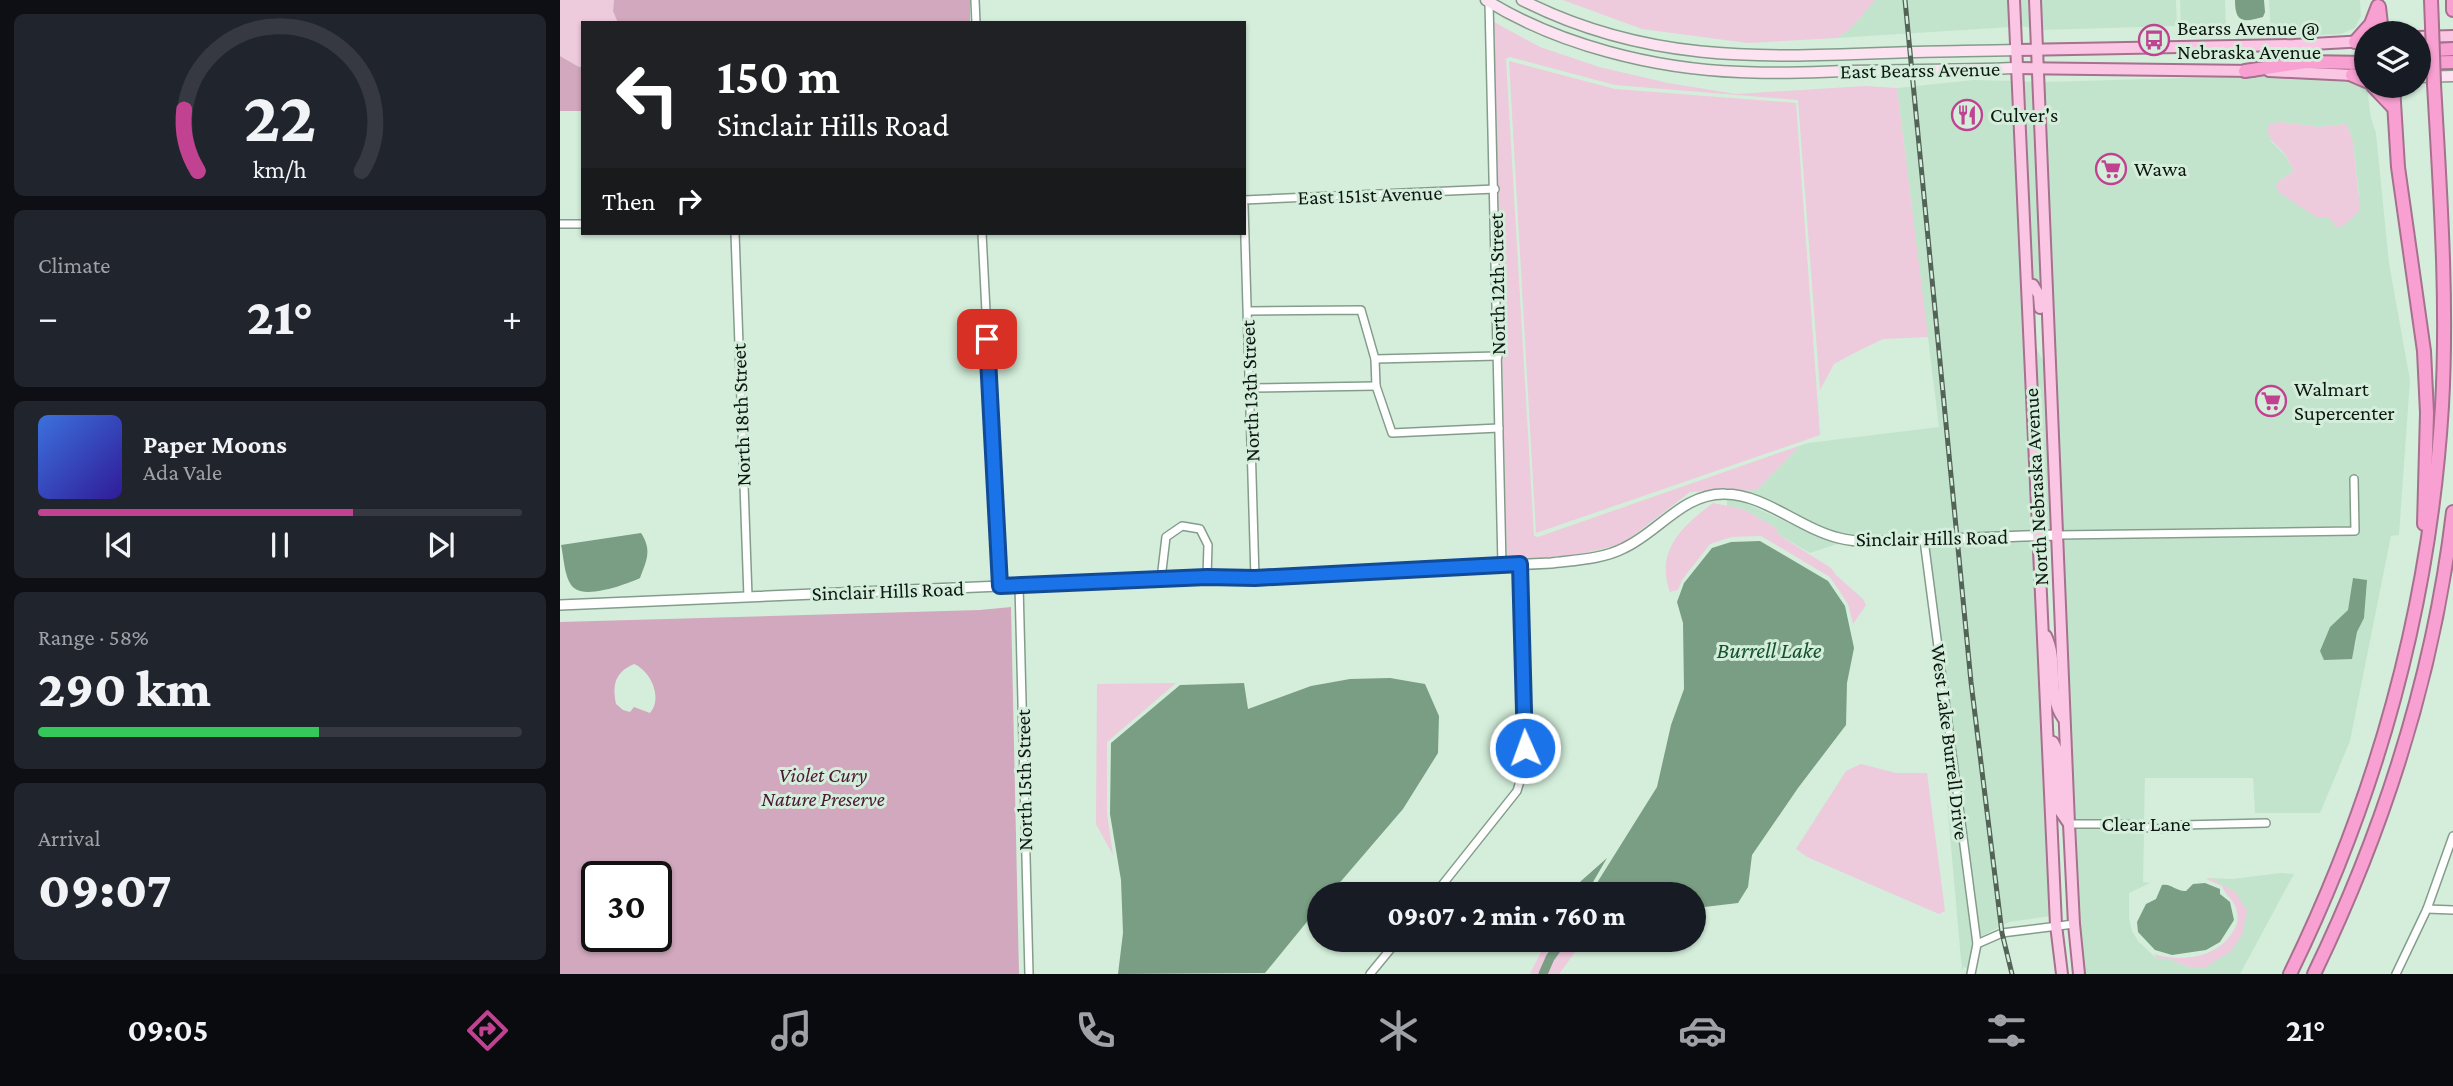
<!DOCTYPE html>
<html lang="en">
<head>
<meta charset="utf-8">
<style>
	:root { --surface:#171b24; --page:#20242c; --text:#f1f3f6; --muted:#9ea1a6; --line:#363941; --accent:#c04291 }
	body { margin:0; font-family:"Crimson Pro",serif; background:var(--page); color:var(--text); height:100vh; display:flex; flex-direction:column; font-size:26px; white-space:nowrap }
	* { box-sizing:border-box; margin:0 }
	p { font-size:23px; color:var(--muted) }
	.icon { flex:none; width:38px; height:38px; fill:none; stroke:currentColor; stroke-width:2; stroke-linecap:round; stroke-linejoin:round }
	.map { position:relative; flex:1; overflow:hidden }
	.drawer { display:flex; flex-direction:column; gap:14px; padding:14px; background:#0d0f14; width:560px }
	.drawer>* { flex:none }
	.top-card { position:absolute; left:21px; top:21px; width:665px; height:214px; border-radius:0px; box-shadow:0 2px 5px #0004; background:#202124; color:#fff; overflow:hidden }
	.fabs { position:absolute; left:1794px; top:21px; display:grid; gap:14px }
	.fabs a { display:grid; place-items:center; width:77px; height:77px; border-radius:50%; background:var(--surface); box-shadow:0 2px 5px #0004; font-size:35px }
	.speed { position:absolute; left:21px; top:861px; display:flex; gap:14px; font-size:35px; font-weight:700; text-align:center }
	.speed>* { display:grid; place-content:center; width:91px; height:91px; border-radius:50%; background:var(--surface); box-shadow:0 2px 5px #0004; line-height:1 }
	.speed .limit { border:4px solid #111; border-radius:10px; background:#fff; color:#111 }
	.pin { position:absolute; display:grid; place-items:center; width:60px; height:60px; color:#fff; margin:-30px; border-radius:14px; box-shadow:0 4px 10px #0006 }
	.me { position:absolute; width:77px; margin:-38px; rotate:358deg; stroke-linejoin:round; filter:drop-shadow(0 0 5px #0008) }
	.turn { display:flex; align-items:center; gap:24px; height:147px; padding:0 21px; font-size:32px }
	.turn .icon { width:91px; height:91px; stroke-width:2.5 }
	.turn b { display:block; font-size:49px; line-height:60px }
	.then { display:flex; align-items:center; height:66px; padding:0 21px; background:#0003; gap:14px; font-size:26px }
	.big { font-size:52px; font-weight:800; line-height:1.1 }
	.drawer .tile { flex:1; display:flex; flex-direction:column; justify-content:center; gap:10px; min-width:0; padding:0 24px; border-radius:10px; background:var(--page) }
	.drawer .dial { align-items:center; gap:0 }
	.dial svg { height:182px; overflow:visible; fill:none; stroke:var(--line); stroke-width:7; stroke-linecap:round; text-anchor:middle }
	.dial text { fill:var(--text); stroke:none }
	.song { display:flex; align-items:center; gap:21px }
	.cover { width:84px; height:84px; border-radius:10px; background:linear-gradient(135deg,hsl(220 70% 55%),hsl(250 70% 35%)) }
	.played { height:7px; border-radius:4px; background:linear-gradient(90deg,var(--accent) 65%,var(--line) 65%) }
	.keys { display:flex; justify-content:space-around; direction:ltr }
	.heat { display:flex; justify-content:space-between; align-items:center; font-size:38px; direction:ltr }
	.charge { height:10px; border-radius:5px; background:linear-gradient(90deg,#34c759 58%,var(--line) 0) }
	.trip { position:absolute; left:747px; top:882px; width:399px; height:70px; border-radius:35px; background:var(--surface); box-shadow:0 2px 5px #0004; font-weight:800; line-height:70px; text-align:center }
	.tabs { display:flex; height:112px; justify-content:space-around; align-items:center; background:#090b0e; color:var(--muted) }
	.tabs .icon { width:49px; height:49px }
	.tabs .current { color:var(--accent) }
	.tabs b { font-size:32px; color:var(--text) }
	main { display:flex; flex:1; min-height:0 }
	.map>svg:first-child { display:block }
	.built { fill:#c3e4cc; fill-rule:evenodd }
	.green { fill:#edcadc }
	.forest { fill:#d1a8bd; fill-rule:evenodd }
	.water { fill:#799e83 }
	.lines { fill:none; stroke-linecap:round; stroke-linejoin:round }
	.canal { stroke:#799e83; stroke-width:9 }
	.minor-casing { stroke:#849d8b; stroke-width:10 }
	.tertiary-casing { stroke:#849d8b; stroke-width:12 }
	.secondary-casing { stroke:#849d8b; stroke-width:13 }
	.primary-casing { stroke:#a6708e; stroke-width:14 }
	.motorway-casing { stroke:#a6708e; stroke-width:16 }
	.minor { stroke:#fff; stroke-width:7 }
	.tertiary { stroke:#fff; stroke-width:9 }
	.secondary { stroke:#fde2f1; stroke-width:10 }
	.primary { stroke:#fbc6e3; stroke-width:10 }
	.motorway { stroke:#f8a0d1; stroke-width:12 }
	.rail-casing { stroke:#536357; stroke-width:5 }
	.rail { stroke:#d4eedb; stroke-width:2.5; stroke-dasharray:8; stroke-linecap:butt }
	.motorway-bridge-casing { stroke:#a6708e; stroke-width:16; stroke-linecap:butt }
	.motorway-bridge { stroke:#f8a0d1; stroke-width:12 }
	.route-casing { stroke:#114b97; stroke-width:18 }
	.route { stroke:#1a73e8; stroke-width:12 }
	.labels { text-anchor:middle; stroke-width:6; stroke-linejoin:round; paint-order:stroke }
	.poi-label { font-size:21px; fill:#0e1811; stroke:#d4eedb; text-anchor:start }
	.street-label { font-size:21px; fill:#0e1811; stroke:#d4eedb }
	.park-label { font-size:21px; font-style:italic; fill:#4b1837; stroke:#d4eedb }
	.water-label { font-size:23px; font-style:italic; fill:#13512e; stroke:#d4eedb }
</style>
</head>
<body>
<main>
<section class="drawer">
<div class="tile dial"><svg viewBox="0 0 100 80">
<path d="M14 69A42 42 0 1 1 86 69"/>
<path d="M14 69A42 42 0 0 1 8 42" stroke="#c04291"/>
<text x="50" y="56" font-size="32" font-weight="700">22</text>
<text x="50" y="72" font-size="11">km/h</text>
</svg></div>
<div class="tile"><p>Climate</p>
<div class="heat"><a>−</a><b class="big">21°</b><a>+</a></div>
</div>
<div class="tile">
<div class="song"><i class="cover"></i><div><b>Paper Moons</b><p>Ada Vale</p></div></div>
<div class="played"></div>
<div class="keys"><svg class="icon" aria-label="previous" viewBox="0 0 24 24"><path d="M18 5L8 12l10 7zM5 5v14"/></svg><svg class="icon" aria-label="pause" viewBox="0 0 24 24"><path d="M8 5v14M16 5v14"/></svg><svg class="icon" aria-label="next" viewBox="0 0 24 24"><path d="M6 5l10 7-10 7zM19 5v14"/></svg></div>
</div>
<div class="tile"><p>Range · 58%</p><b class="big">290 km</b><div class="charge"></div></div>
<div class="tile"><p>Arrival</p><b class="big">09:07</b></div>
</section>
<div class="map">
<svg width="1893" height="974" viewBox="0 0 1893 974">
	<rect width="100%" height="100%" fill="#d4eedb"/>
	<g class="built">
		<polygon points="1315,0 1450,0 1451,27 1277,38 1290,29"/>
		<polygon points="1459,0 1471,0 1472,28 1460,26"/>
		<polygon points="1480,0 1616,0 1617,26 1481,30"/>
		<polygon points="1620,0 1665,0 1666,29 1621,32"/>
		<polygon points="1709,0 1800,0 1801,16 1795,28 1781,34 1711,37"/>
		<path d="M1694,76L1792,80L1807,87L1811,118L1816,133L1829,263L1850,380L1839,535L1831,536L1790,741L1760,813H1695L1693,778H1585L1584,822L1564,819H1513L1511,721L1501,540L1795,536L1800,531L1798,474L1790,475L1791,526L1501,530L1483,82ZM1721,122L1759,127L1787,124L1793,142L1799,195L1719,181L1734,171L1725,155L1711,141ZM1793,578L1806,580L1804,618L1797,632L1795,647L1760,651L1770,627L1788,610Z"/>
		<polygon points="1413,80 1454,81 1474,531 1297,537 1264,529 1204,500 1180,491 1197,490 1239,446 1248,443 1379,427 1337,88"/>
		<polygon points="1462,81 1475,82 1481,289 1476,281 1471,279"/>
		<polygon points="1472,290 1475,296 1476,348 1484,362 1492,530 1482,530"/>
		<polygon points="1167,499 1183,502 1261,538 1280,543 1250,553 1219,535 1216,528 1183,509 1167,506"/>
		<polygon points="1474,540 1491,916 1449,922 1420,937 1369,544"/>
		<polygon points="1373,644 1412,944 1408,969 1404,967 1402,971"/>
		<polygon points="1514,829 1563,829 1584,832 1583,882 1590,883 1569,893 1569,918 1572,931 1578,941 1596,958 1608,959 1632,968 1651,964 1682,935 1676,893 1651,878 1673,879 1720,873 1734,874 1680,974 1524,974 1518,924"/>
	</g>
	<g class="green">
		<polygon points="0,0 54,0 53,11 58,23 23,23 23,66 19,67 0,56"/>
		<polygon points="1003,0 1315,0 1290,29 1277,38 1188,43 1082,29"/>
		<polygon points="934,22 980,47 1039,67 1108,83 1176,94 1304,86 1337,88 1368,337 1323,339 1294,353 1274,364 1260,390 1238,100 1055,85 950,57 946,59 974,536 978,537 1239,446 1197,490 1180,491 1164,489 1130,492 1062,544 1016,555 947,560"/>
		<polygon points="949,61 1055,89 1236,103 1260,435 976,533"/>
		<path d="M1721,122L1759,127L1787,124L1793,142L1800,210L1783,226L1776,227L1769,217H1756L1720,193L1716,187L1719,181L1734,171C1731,166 1728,159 1725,154C1717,144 1704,139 1709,124Z"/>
		<path d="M1153,503L1183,509L1216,528L1219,535L1271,568L1276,575L1303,599L1306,605L1293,624L1288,604L1270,577L1201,536L1171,537L1150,544L1122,580L1118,590L1110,592C1095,551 1122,526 1153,503Z"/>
		<polygon points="616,683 547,742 547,814 553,855 536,824 537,684"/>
		<polygon points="1301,764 1336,773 1367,773 1385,911 1379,914 1247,857 1236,849 1286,771"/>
		<path d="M1651,878L1676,893L1687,911L1682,935L1671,951L1646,967L1632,968L1608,959L1596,958L1594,954C1620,962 1655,959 1672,933C1676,927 1679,921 1677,913C1676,900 1665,896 1662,886L1646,879Z"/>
		<polygon points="987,940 1024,940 999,974 970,974"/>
	</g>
	<g class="forest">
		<polygon points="54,0 410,0 410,23 58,23 53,11"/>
		<polygon points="0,56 19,67 23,66 23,111 0,111"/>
		<path d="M451,607L459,974H0V622L420,610ZM74,664C91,671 103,698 90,713L74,707L70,712L63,710L56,704C52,685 55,672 74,664ZM37,877H96V936H37Z"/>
	</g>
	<g class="water">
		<path d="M1675,0H1704L1705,12L1703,17C1682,23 1675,22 1675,0Z"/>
		<path d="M81,533C92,550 87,560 80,578C67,584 27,599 14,588C4,579 4,557 1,545Z"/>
		<polygon points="1200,541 1268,581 1285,606 1294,648 1287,683 1286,725 1238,788 1192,855 1188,887 1178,903 1136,908 1134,894 1081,894 1071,891 1030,894 1097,787 1111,725 1124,689 1123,623 1117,602 1124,583 1152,548 1171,542"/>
		<polygon points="1793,578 1807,580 1804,618 1797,632 1792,659 1764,660 1760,651 1770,627 1788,610"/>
		<polygon points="830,678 865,684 879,716 878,753 843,809 770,894 760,894 759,907 705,973 558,974 563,933 561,880 550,814 551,743 620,685 684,683 688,709 751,686 790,679"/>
		<polygon points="1047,858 1026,894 1012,894 1021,881"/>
		<path d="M1645,883L1660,889V894L1670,902L1674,920L1660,942L1646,950L1612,955L1595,950L1578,932L1577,922L1586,904L1596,899L1602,885C1611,883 1617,892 1626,891L1633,884Z"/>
	</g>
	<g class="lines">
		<polyline class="canal" points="983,974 990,958 1003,940"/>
		<g class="minor-casing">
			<g id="minor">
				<polyline points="415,0 416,23"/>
				<polyline points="929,2 942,565"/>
				<polyline points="684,200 935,189"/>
				<polyline points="684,205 695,578"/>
				<polyline points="0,224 23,224"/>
				<polyline points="175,233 188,597"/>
				<polyline points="422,233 440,586"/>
				<polyline points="688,311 801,310 815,359 816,386 832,433 939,428"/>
				<polyline points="815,359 938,356"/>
				<polyline points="691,388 816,386"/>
				<polyline points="1497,535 1795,531 1794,479"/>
				<polyline points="1364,540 1417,944"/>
				<polyline points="601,579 606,537 622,526 640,529 648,545 647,577"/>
				<polyline points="459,585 469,974"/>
				<polyline points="1509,824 1564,824 1597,829 1622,825 1706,823"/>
				<polyline points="875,894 957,791 963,771 965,749 960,564"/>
				<polyline points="1867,909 1893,910"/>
				<polyline points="810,974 838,940"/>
				<polyline points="1411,974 1417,944 1442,933 1514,924"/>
				<polyline points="1836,974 1867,909 1893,836"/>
			</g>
		</g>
		<g class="tertiary-casing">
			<path id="tertiary" d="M0,605L647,577L695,578L991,563C1015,560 1043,559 1064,548C1099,532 1123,493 1165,494C1204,494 1241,529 1279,538C1303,544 1328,541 1353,540C1401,539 1449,536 1497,535"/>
		</g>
		<g class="secondary-casing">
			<g id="secondary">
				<path d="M926,0C998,45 1095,69 1180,72C1215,74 1251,72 1287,71C1344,70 1401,70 1457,68"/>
				<path d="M962,0C1092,66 1209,57 1350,52C1385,51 1421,51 1457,50"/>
				<polyline points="1858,77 1893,76"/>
			</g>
		</g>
		<g class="primary-casing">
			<g id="primary">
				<polyline points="1454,0 1496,925 1502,974"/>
				<polyline points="1475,0 1509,824 1514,924 1519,974"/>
				<polyline points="1858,37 1893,36"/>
				<polyline points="1457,50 1734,45 1806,41"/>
				<polyline points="1457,68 1693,71"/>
				<polyline points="1709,71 1792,75"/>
				<polyline points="1467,284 1473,285 1479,295 1480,308"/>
				<path d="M1486,636C1499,662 1486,694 1503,718"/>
				<polyline points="1488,741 1493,742 1497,750 1500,811 1509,824"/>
			</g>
		</g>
		<g class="motorway-casing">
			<g id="motorway">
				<polyline points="1871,0 1872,26"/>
				<polyline points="1893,0 1893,10"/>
				<polyline points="1819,7 1822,33"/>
				<polyline points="1795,42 1811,24 1818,6"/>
				<polyline points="1858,51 1893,49"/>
				<polyline points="1858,63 1893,62"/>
				<polyline points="1685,71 1746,62 1806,63"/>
				<polyline points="1792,75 1806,81"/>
				<polyline points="1813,86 1833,107"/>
				<polyline points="1833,86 1838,167 1864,351 1867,413 1864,524"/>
				<path d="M1730,974C1817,796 1870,604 1882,406C1888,299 1880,191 1874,84"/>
				<path d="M1754,974C1824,829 1874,672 1893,512"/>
			</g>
		</g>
		<use href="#minor" class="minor"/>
		<use href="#tertiary" class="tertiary"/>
		<use href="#secondary" class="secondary"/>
		<use href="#primary" class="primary"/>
		<use href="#motorway" class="motorway"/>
		<g class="rail-casing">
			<polyline id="rail" points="1345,0 1411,682 1442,933 1452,974"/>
		</g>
		<use href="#rail" class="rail"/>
		<g class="motorway-bridge-casing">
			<polyline id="motorway-bridge" points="1872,26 1874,84"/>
		</g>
		<use href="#motorway-bridge" class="motorway-bridge"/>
	</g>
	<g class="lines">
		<g class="route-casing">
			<polyline id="route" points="427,339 440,586 647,577 695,578 960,564 965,748"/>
		</g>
		<use href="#route" class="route"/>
	</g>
	<defs>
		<g id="bus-ring" transform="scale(1.575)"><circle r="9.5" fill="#d4eedb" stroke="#c04291" stroke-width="1.5"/><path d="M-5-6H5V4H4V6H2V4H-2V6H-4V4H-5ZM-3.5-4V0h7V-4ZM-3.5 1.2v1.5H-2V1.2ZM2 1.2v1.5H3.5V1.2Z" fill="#c04291"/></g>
		<g id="restaurant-ring" transform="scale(1.575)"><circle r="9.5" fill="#d4eedb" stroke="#c04291" stroke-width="1.5"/><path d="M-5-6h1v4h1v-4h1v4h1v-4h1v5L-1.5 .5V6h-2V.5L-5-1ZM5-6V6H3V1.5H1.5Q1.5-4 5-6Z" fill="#c04291"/></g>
		<g id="supermarket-ring" transform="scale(1.575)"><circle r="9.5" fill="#d4eedb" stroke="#c04291" stroke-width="1.5"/><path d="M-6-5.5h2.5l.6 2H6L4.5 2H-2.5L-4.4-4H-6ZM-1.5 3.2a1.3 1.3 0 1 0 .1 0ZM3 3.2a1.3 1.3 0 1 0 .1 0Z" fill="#c04291"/></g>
	</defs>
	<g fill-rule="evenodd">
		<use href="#bus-ring" x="1594" y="40"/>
		<use href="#restaurant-ring" x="1407" y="115"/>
		<use href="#supermarket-ring" x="1551" y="169"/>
		<use href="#supermarket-ring" x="1711" y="401"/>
	</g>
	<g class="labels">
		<g class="poi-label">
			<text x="1617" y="35">Bearss Avenue @<tspan x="1617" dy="24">Nebraska Avenue</tspan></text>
			<text x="1430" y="122">Culver's</text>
			<text x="1574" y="176">Wawa</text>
			<text x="1734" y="396">Walmart<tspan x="1734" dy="24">Supercenter</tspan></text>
		</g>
		<g class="street-label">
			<text transform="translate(1360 70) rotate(-1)" y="7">East Bearss Avenue</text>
			<text transform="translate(810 195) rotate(-2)" y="7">East 151st Avenue</text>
			<text transform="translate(937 284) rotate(-91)" y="7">North 12th Street</text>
			<text transform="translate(690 391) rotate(-92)" y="7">North 13th Street</text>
			<text transform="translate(181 415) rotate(-92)" y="7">North 18th Street</text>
			<text transform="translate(1476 487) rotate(-93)" y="7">North Nebraska Avenue</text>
			<text transform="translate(1372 538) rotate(-1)" y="7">Sinclair Hills Road</text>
			<text transform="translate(328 591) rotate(-2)" y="7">Sinclair Hills Road</text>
			<text transform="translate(1390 742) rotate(83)" y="7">West Lake Burrell Drive</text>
			<text transform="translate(464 780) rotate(-91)" y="7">North 15th Street</text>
			<text x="1586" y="831">Clear Lane</text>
		</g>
		<g class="park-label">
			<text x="263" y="782">Violet Cury<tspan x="263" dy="24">Nature Preserve</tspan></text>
		</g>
		<g class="water-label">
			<text x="1209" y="658">Burrell Lake</text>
		</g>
	</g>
</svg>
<div class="fabs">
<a><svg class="icon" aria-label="layers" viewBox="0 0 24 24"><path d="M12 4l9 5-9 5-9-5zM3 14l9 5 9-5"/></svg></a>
</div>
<div class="speed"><div class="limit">30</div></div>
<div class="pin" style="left:427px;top:339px;background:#d93025"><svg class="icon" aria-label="arrive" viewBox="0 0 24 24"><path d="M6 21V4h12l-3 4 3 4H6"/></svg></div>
<svg class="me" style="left:965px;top:748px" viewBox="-20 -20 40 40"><circle r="17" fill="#1a73e8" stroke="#fff" stroke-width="3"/><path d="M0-11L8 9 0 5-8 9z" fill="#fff"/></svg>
<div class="trip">09:07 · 2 min · 760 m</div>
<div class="top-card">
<div class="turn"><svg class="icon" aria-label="left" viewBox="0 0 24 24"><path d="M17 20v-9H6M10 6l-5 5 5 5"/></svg><div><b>150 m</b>Sinclair Hills Road</div></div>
<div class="then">Then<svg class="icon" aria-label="right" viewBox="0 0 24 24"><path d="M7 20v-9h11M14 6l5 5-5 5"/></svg></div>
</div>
</div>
</main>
<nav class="tabs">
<b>09:05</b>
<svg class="icon current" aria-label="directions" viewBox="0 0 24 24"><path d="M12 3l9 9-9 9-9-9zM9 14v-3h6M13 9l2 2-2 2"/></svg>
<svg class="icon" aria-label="music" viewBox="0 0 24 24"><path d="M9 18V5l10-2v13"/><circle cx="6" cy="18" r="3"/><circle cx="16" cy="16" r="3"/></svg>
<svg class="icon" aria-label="phone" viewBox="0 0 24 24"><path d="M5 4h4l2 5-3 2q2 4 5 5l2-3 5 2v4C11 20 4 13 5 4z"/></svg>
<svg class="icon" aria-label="climate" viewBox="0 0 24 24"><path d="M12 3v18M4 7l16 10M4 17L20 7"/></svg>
<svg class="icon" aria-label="car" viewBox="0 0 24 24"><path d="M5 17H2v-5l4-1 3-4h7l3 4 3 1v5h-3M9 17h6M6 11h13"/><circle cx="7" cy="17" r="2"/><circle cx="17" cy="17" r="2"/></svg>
<svg class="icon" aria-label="filters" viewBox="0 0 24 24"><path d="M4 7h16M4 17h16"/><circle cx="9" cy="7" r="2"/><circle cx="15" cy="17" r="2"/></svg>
<b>21°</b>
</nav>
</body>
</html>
